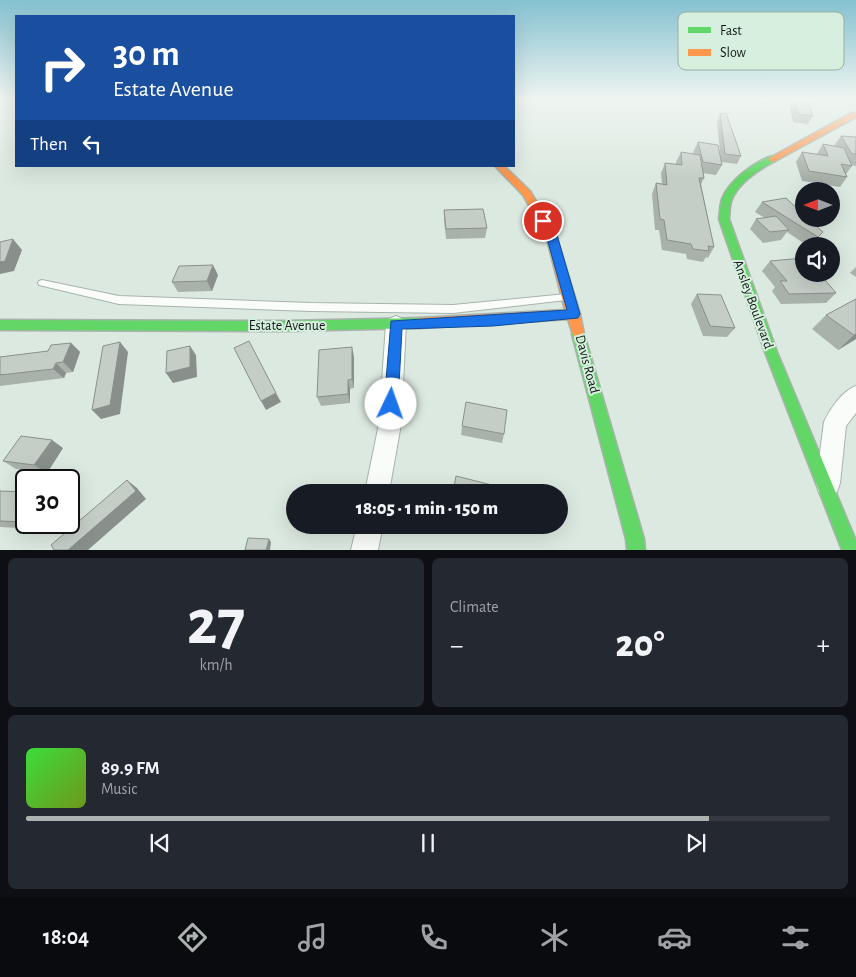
<!DOCTYPE html>
<html lang="en">
<head>
<meta charset="utf-8">
<style>
	:root { --surface:#171b24; --page:#242831; --text:#f1f3f6; --muted:#9ea1a6; --line:#363941; --accent:#acb2b0 }
	body { margin:0; font-family:"Alegreya Sans",sans-serif; background:var(--page); color:var(--text); height:100vh; display:flex; flex-direction:column; font-size:19px; white-space:nowrap }
	* { box-sizing:border-box; margin:0 }
	p { font-size:16px; color:var(--muted) }
	.icon { flex:none; width:28px; height:28px; fill:none; stroke:currentColor; stroke-width:2; stroke-linecap:round; stroke-linejoin:round }
	.map { position:relative; height:550px; overflow:hidden }
	.sheet { display:flex; flex-direction:column; gap:8px; padding:8px; background:#0d0f14; flex:1 }
	.sheet>* { flex:none }
	.guide { position:absolute; left:15px; top:15px; width:500px; height:152px; border-radius:0px; box-shadow:0 5px 20px #0002; background:#1a4fa0; color:#fff; overflow:hidden }
	.needle { width:32px; rotate:270deg }
	.fabs { position:absolute; left:795px; top:182px; display:grid; gap:10px }
	.fabs a { display:grid; place-items:center; width:45px; height:45px; border-radius:50%; background:var(--surface); box-shadow:0 5px 20px #0002; font-size:25px }
	.speed { position:absolute; left:15px; top:469px; display:flex; gap:10px; font-size:25px; font-weight:700; text-align:center }
	.speed>* { display:grid; place-content:center; width:65px; height:65px; border-radius:50%; background:var(--surface); box-shadow:0 5px 20px #0002; line-height:1 }
	.speed .limit { border:2px solid #111; border-radius:8px; background:#fff; color:#111 }
	.pin { position:absolute; display:grid; place-items:center; width:42px; height:42px; color:#fff; margin:-21px; border:2px solid #fff; border-radius:50%; box-shadow:0 1px 5px #0007 }
	.me { position:absolute; width:55px; margin:-28px; rotate:3deg; stroke-linejoin:round; filter:drop-shadow(0 0 4px #0008) }
	.turn { display:flex; align-items:center; gap:18px; height:105px; padding:0 15px; font-size:22px }
	.turn .icon { width:65px; height:65px; stroke-width:2.5 }
	.turn b { display:block; font-size:35px; line-height:42px }
	.then { display:flex; align-items:center; height:48px; padding:0 15px; background:#0003; gap:10px; font-size:19px }
	.big { font-size:38px; font-weight:800; line-height:1.1 }
	.sheet .tile { flex:1; display:flex; flex-direction:column; justify-content:center; gap:8px; min-width:0; padding:0 18px; border-radius:8px; background:var(--page) }
	.sheet .dial { align-items:center; gap:0 }
	.dial b { font-size:65px; line-height:1 }
	.song { display:flex; align-items:center; gap:15px }
	.cover { width:60px; height:60px; border-radius:8px; background:linear-gradient(135deg,hsl(120 70% 55%),hsl(80 70% 35%)) }
	.played { height:5px; border-radius:2px; background:linear-gradient(90deg,var(--accent) 85%,var(--line) 85%) }
	.keys { display:flex; justify-content:space-around; direction:ltr }
	.heat { display:flex; justify-content:space-between; align-items:center; font-size:28px; direction:ltr }
	.sheet .tiles { flex:1; display:grid; gap:8px; grid-template-columns:1fr 1fr }
	.tile:last-child { grid-column:span 2 }
	.trip { position:absolute; left:286px; top:484px; width:282px; height:50px; border-radius:25px; background:var(--surface); box-shadow:0 5px 20px #0002; font-weight:800; line-height:50px; text-align:center }
	.menu { display:flex; height:80px; justify-content:space-around; align-items:center; background:#090b0e; color:var(--muted) }
	.menu .icon { width:35px; height:35px }
	.menu .current { color:var(--accent) }
	.menu b { font-size:22px; color:var(--text) }
	.map>svg:first-child { display:block }
	.lines { fill:none; stroke-linecap:round; stroke-linejoin:round }
	.lane-casing { stroke:#a8b3ac; stroke-width:2 }
	.street-casing { stroke:#a8b3ac; stroke-width:2 }
	.fast-casing { stroke:#a8b3ac; stroke-width:3 }
	.slow-casing { stroke:#a8b3ac; stroke-width:3 }
	.lane { fill:#fafcfa; fill-rule:evenodd }
	.street { fill:#fafcfa; fill-rule:evenodd }
	.fast { fill:#63d668; fill-rule:evenodd }
	.slow { fill:#ff974d; fill-rule:evenodd }
	.wall { fill:#a9b1ab }
	.shaded-wall { fill:#89908b }
	.building { fill:#c4cec7; stroke:#89908b }
	.route { fill:#1a73e8; stroke:#114b97 }
	.labels { text-anchor:middle; stroke-width:4; stroke-linejoin:round; paint-order:stroke }
	.street-label { font-size:14px; fill:#101913; stroke:#d6efde }
	.key { fill:#d6efde; stroke:#9bafa1; stroke-width:1 }
	.key-label { font-size:14px; fill:#101913 }
</style>
</head>
<body>
<div class="map">
<svg width="856" height="550" viewBox="0 0 856 550">
	<rect width="100%" height="100%" fill="#dce9e0"/>
	<g class="lines">
		<g class="lane-casing">
			<polygon id="lane" points="42,280 119,296 311,303 453,305 566,294 569,295 571,297 569,299 566,300 453,313 311,311 119,304 39,285 38,283 39,281"/>
		</g>
		<g class="street-casing">
			<g id="street">
				<polygon points="396,316 403,319 406,324 401,424 389,492 365,492 379,424 386,324 389,319"/>
				<path d="M856,386V413L846,426L840,483L837,492L828,495L819,492L816,483L824,422C830,409 842,391 856,386Z"/>
				<polygon points="357,525 383,525 378,550 351,550"/>
			</g>
		</g>
		<g class="fast-casing">
			<g id="fast">
				<path d="M772,156L776,159L775,161C760,169 739,182 732,199C729,205 730,212 729,219L777,352L856,541V550H842L765,352L719,219C720,213 720,205 722,199C729,181 754,162 772,156Z"/>
				<polygon points="420,318 424,320 426,323 424,326 420,328 287,331 0,330 0,320 287,321"/>
				<polygon points="578,329 582,330 584,334 644,539 645,550 627,550 626,539 572,334 574,330"/>
			</g>
		</g>
		<g class="slow-casing">
			<g id="slow">
				<polygon points="851,113 856,113 856,117 775,161 772,162 768,159"/>
				<polygon points="495,166 504,166 530,191 556,235 580,314 584,334 582,338 578,339 574,338 568,319 420,328 416,326 414,323 416,320 420,318 565,310 546,235 523,195"/>
			</g>
		</g>
		<use href="#lane" class="lane"/>
		<use href="#street" class="street"/>
		<use href="#fast" class="fast"/>
		<use href="#slow" class="slow"/>
	</g>
	<g class="wall">
		<polygon points="795,100 813,116 808,124 793,122 790,108"/>
		<polygon points="720,114 741,156 737,164 721,162 717,122"/>
		<polygon points="841,136 856,137 856,166 852,165 852,166 846,174 847,177 840,187 802,181 796,162 802,152 816,155 823,144 834,146"/>
		<polygon points="698,142 722,165 716,175 703,173 704,178 701,184 714,247 708,258 706,257 703,262 687,259 686,254 662,250 659,230 655,230 652,194 656,183 662,184 661,173 665,163 676,164 676,162 681,152 694,154 693,152"/>
		<polygon points="762,202 823,232 811,246 808,246 787,232 781,240 763,243 750,229 756,219 765,218 755,212"/>
		<polygon points="444,210 487,228 485,238 446,239 444,220"/>
		<polygon points="770,261 836,293 826,303 781,304 772,291 775,287 762,271"/>
		<polygon points="856,267 856,277 850,273"/>
		<polygon points="218,275 212,291 178,292 172,282"/>
		<polygon points="697,294 735,328 727,337 703,336 691,304"/>
		<polygon points="856,299 856,339 838,350 812,329 826,315"/>
		<polygon points="71,343 80,352 73,372 66,373 64,378 0,386 0,357 48,351"/>
		<polygon points="354,357 354,388 350,389 350,403 321,406 317,397"/>
		<polygon points="462,426 504,434 502,443 461,435"/>
		<polygon points="63,448 47,473 16,469 3,461"/>
		<polygon points="0,491 38,529 0,527"/>
	</g>
	<g class="shaded-wall">
		<polygon points="13,239 22,250 14,271 0,274 0,262"/>
		<polygon points="213,265 218,275 212,291 207,281"/>
		<polygon points="856,334 856,339 838,350 854,335"/>
		<polygon points="120,342 128,352 120,414 101,419 92,410"/>
		<polygon points="71,343 80,352 73,372 63,362"/>
		<polygon points="190,346 196,355 197,377 173,383 166,373"/>
		<polygon points="352,347 354,357 354,388 352,379"/>
		<polygon points="56,363 66,373 64,378 53,369"/>
		<polygon points="348,380 350,389 350,403 348,394"/>
		<polygon points="276,393 281,402 266,410 261,401"/>
		<polygon points="52,440 63,448 47,473 34,465"/>
		<polygon points="127,480 137,488 146,499 88,550 68,550"/>
		<polygon points="26,518 26,522 41,522 38,529 24,522"/>
		<polygon points="269,539 271,542 270,550 266,550"/>
	</g>
	<g class="building">
		<polygon points="795,100 808,103 813,116 798,114"/>
		<polygon points="726,113 741,156 725,154 720,114"/>
		<polygon points="841,136 856,137 856,154 852,154"/>
		<polygon points="698,142 718,145 722,165 703,162"/>
		<polygon points="823,144 844,148 852,166 841,164 847,177 809,171 802,152 828,156"/>
		<polygon points="681,152 700,155 704,178 699,178 714,247 708,246 709,251 693,249 691,244 667,240 664,220 660,219 656,183 667,185 665,163 682,165"/>
		<polygon points="786,198 804,215 804,219 808,219 823,232 818,237 762,202"/>
		<polygon points="483,209 487,228 446,229 444,210"/>
		<polygon points="776,216 789,230 770,232 756,219"/>
		<polygon points="13,239 5,261 0,262 0,242"/>
		<polygon points="804,258 804,274 820,274 836,293 789,294 780,281 787,281 770,261"/>
		<polygon points="213,265 207,281 172,282 179,266"/>
		<polygon points="697,294 721,295 735,328 710,326"/>
		<polygon points="856,299 856,334 854,335 826,315"/>
		<polygon points="249,341 276,393 261,401 234,348"/>
		<polygon points="120,342 110,405 92,410 103,346"/>
		<polygon points="71,343 63,362 56,363 53,369 0,375 0,357 48,351 51,345"/>
		<polygon points="190,346 190,367 166,373 167,351"/>
		<polygon points="352,347 352,379 348,380 348,394 317,397 319,350"/>
		<polygon points="466,402 507,410 504,434 462,426"/>
		<polygon points="21,436 52,440 34,465 3,461"/>
		<polygon points="456,476 520,492 453,492"/>
		<polygon points="127,480 136,491 68,550 54,550 51,545"/>
		<polygon points="0,491 26,492 26,518 24,522 0,521"/>
		<polygon points="248,538 269,539 266,550 245,550"/>
	</g>
	<linearGradient id="sky" x2="0" y2="1"><stop stop-color="#85c1d0"/><stop offset="0.56" stop-color="#eff5f1"/><stop offset="1" stop-color="#eff5f1" stop-opacity="0"/></linearGradient>
	<rect width="856" height="177" fill="url(#sky)"/>
	<polygon class="route" points="543,218 547,219 557,235 580,314 578,318 493,326 402,329 398,404 396,408 391,410 386,408 384,404 391,321 567,310 546,235 538,221"/>
	<g class="labels">
		<g class="street-label">
			<text transform="translate(754 304) rotate(70)" y="5">Ansley Boulevard</text>
			<text x="287" y="330">Estate Avenue</text>
			<text transform="translate(588 364) rotate(75)" y="5">Davis Road</text>
		</g>
	</g>
	<rect x="678" y="12" width="166" height="58" rx="8" class="key"/>
	<rect x="688" y="27" width="23" height="6" fill="#63d668"/>
	<rect x="688" y="49" width="23" height="7" fill="#ff974d"/>
	<g class="key-label">
		<text x="720" y="35">Fast</text>
		<text x="720" y="57">Slow</text>
	</g>
</svg>
<div class="fabs">
<a><svg class="needle" viewBox="-14 -14 28 28"><path d="M0-13l5 13h-10z" fill="#e53935"/><path d="M0 13l5-13h-10z" fill="#9ea1a6"/></svg></a>
<a><svg class="icon" aria-label="sound" viewBox="0 0 24 24"><path d="M4 9h4l5-4v14l-5-4H4zM17 9q2 3 0 6"/></svg></a>
</div>
<div class="speed"><div class="limit">30</div></div>
<div class="pin" style="left:543px;top:221px;background:#d93025"><svg class="icon" aria-label="arrive" viewBox="0 0 24 24"><path d="M6 21V4h12l-3 4 3 4H6"/></svg></div>
<svg class="me" style="left:391px;top:404px" viewBox="-20 -20 40 40"><circle r="19" fill="#fff"/><path d="M0-13L10 11 0 6-10 11z" fill="#1a73e8"/></svg>
<div class="trip">18:05 · 1 min · 150 m</div>
<div class="guide">
<div class="turn"><svg class="icon" aria-label="right" viewBox="0 0 24 24"><path d="M7 20v-9h11M14 6l5 5-5 5"/></svg><div><b>30 m</b>Estate Avenue</div></div>
<div class="then">Then<svg class="icon" aria-label="left" viewBox="0 0 24 24"><path d="M17 20v-9H6M10 6l-5 5 5 5"/></svg></div>
</div>
</div>
<section class="sheet">
<div class="tiles">
<div class="tile dial"><b>27</b><p>km/h</p></div>
<div class="tile"><p>Climate</p>
<div class="heat"><a>−</a><b class="big">20°</b><a>+</a></div>
</div>
<div class="tile">
<div class="song"><i class="cover"></i><div><b>89.9 FM</b><p>Music</p></div></div>
<div class="played"></div>
<div class="keys"><svg class="icon" aria-label="previous" viewBox="0 0 24 24"><path d="M18 5L8 12l10 7zM5 5v14"/></svg><svg class="icon" aria-label="pause" viewBox="0 0 24 24"><path d="M8 5v14M16 5v14"/></svg><svg class="icon" aria-label="next" viewBox="0 0 24 24"><path d="M6 5l10 7-10 7zM19 5v14"/></svg></div>
</div>
</div>
</section>
<nav class="menu">
<b>18:04</b>
<svg class="icon current" aria-label="directions" viewBox="0 0 24 24"><path d="M12 3l9 9-9 9-9-9zM9 14v-3h6M13 9l2 2-2 2"/></svg>
<svg class="icon" aria-label="music" viewBox="0 0 24 24"><path d="M9 18V5l10-2v13"/><circle cx="6" cy="18" r="3"/><circle cx="16" cy="16" r="3"/></svg>
<svg class="icon" aria-label="phone" viewBox="0 0 24 24"><path d="M5 4h4l2 5-3 2q2 4 5 5l2-3 5 2v4C11 20 4 13 5 4z"/></svg>
<svg class="icon" aria-label="climate" viewBox="0 0 24 24"><path d="M12 3v18M4 7l16 10M4 17L20 7"/></svg>
<svg class="icon" aria-label="car" viewBox="0 0 24 24"><path d="M5 17H2v-5l4-1 3-4h7l3 4 3 1v5h-3M9 17h6M6 11h13"/><circle cx="7" cy="17" r="2"/><circle cx="17" cy="17" r="2"/></svg>
<svg class="icon" aria-label="filters" viewBox="0 0 24 24"><path d="M4 7h16M4 17h16"/><circle cx="9" cy="7" r="2"/><circle cx="15" cy="17" r="2"/></svg>
</nav>
</body>
</html>
